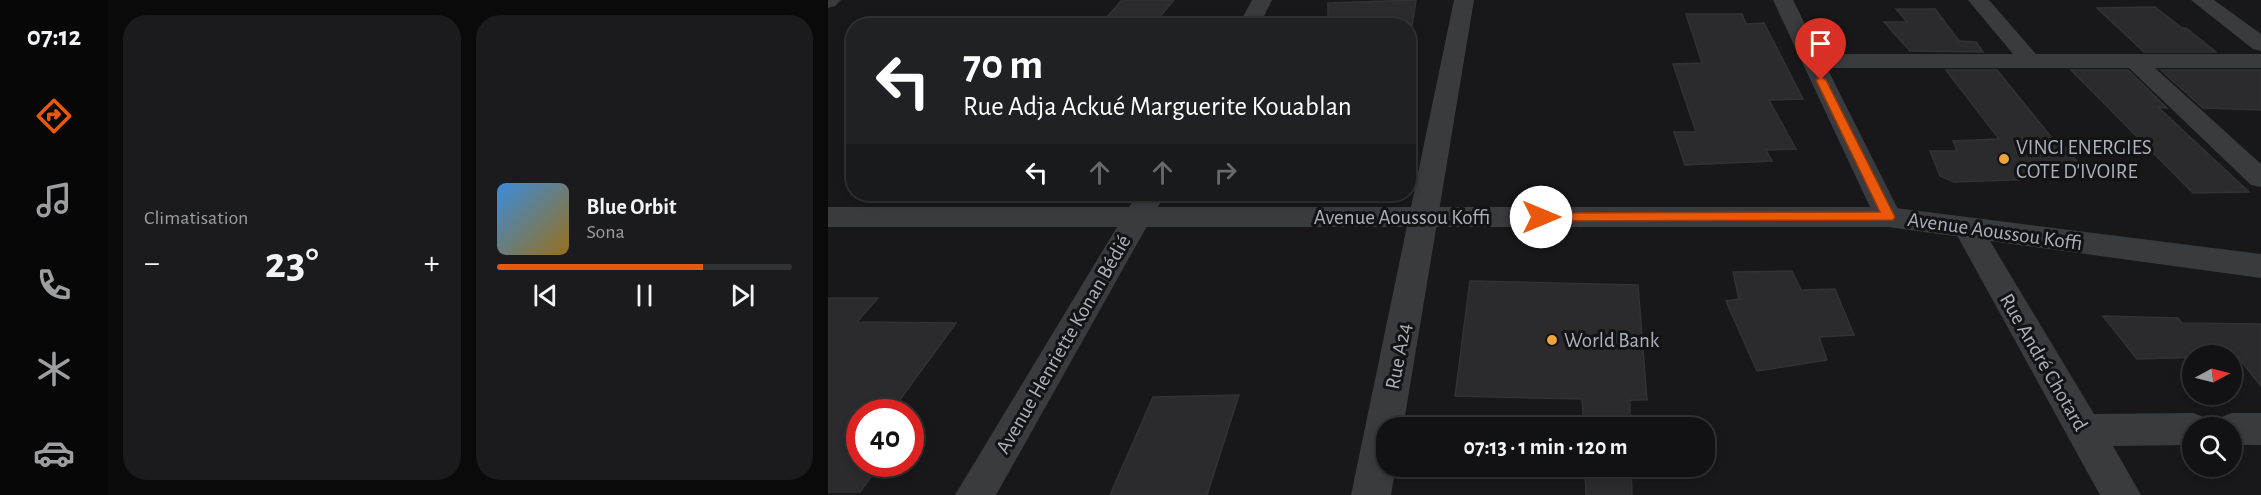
<!DOCTYPE html>
<html lang="fr">
<head>
<meta charset="utf-8">
<style>
	:root { --surface:#121214; --page:#1b1b1d; --text:#f1f3f6; --muted:#9c9ea0; --line:#313234; --accent:#ea580c }
	body { margin:0; font-family:"Alegreya Sans",sans-serif; background:var(--page); color:var(--text); height:100vh; display:flex; flex-direction:column; font-size:22px; white-space:nowrap }
	* { box-sizing:border-box; margin:0 }
	p { font-size:20px; color:var(--muted) }
	.icon { flex:none; width:33px; height:33px; fill:none; stroke:currentColor; stroke-width:2; stroke-linecap:round; stroke-linejoin:round }
	.map { position:relative; flex:1; overflow:hidden }
	.details { display:flex; flex-direction:column; gap:15px; padding:15px; background:#0a0a0b; width:720px }
	.details>* { flex:none }
	.banner { position:absolute; left:18px; top:18px; width:570px; height:183px; border-radius:24px; box-shadow:0 3px 9px #0003,0 0 0 2px var(--line); background:#202124; color:#fff; overflow:hidden }
	.needle { width:39px; rotate:83deg }
	.controls { position:absolute; left:1354px; top:345px; display:grid; gap:12px }
	.controls a { display:grid; place-items:center; width:60px; height:60px; border-radius:50%; background:var(--surface); box-shadow:0 3px 9px #0003,0 0 0 2px var(--line); font-size:30px }
	.speed { position:absolute; left:18px; top:399px; display:flex; gap:12px; font-size:30px; font-weight:700; text-align:center }
	.speed>* { display:grid; place-content:center; width:78px; height:78px; border-radius:50%; background:var(--surface); box-shadow:0 3px 9px #0003,0 0 0 2px var(--line); line-height:1 }
	.speed .limit { border:9px solid #d22; background:#fff; color:#111 }
	.pin { position:absolute; display:grid; place-items:center; width:51px; height:51px; color:#fff; margin:-62px -26px; border-radius:50% 50% 50% 0; rotate:-45deg; box-shadow:0 0 6px #0007 }
	.pin .icon { rotate:45deg }
	.me { position:absolute; width:66px; margin:-33px; rotate:90deg; stroke-linejoin:round; filter:drop-shadow(0 0 4px #0008) }
	.turn { display:flex; align-items:center; gap:21px; height:126px; padding:0 18px; font-size:27px }
	.turn .icon { width:78px; height:78px; stroke-width:2.5 }
	.turn b { display:block; font-size:42px; line-height:51px }
	.lanes { display:flex; align-items:center; height:57px; padding:0 18px; background:#0003; justify-content:center; gap:30px; direction:ltr }
	.lanes .off { opacity:.35 }
	.big { font-size:45px; font-weight:600; line-height:1.1 }
	.details .tile { flex:1; display:flex; flex-direction:column; justify-content:center; gap:9px; min-width:0; padding:0 21px; border-radius:24px; background:var(--page) }
	.song { display:flex; align-items:center; gap:18px }
	.cover { width:72px; height:72px; border-radius:9px; background:linear-gradient(135deg,hsl(210 70% 55%),hsl(40 70% 35%)) }
	.played { height:6px; border-radius:3px; background:linear-gradient(90deg,var(--accent) 70%,var(--line) 70%) }
	.keys { display:flex; justify-content:space-around; direction:ltr }
	.heat { display:flex; justify-content:space-between; align-items:center; font-size:33px; direction:ltr }
	.details .tiles { flex:1; display:grid; gap:15px; grid-template-columns:repeat(2,1fr) }
	.trip { position:absolute; left:548px; top:417px; width:339px; height:60px; border-radius:24px; background:var(--surface); box-shadow:0 3px 9px #0003,0 0 0 2px var(--line); font-weight:600; line-height:60px; text-align:center }
	main { display:flex; flex:1; min-height:0 }
	.tab-bar { display:flex; flex-direction:column; width:108px; justify-content:space-around; align-items:center; background:#070708; color:var(--muted) }
	.tab-bar .icon { width:42px; height:42px }
	.tab-bar .selected { color:var(--accent) }
	.tab-bar b { font-size:27px; color:var(--text) }
	.map>svg:first-child { display:block }
	.building { fill:#2b2b2e; stroke:#323236; stroke-width:1.5 }
	.lines { fill:none; stroke-linecap:round; stroke-linejoin:round }
	.minor { fill:#393b3f; fill-rule:evenodd }
	.tertiary { fill:#393b3f; fill-rule:evenodd }
	.route { fill:#ea580c; stroke:#983908; stroke-width:1.5 }
	.poi-dot { fill:#efa33b; stroke:#131315; stroke-width:2 }
	.labels { text-anchor:middle; stroke-width:6; stroke-linejoin:round; paint-order:stroke }
	.poi-label { font-size:21px; fill:#abb0ba; stroke:#131315; text-anchor:start }
	.street-label { font-size:21px; fill:#abb0ba; stroke:#131315 }
</style>
</head>
<body>
<main>
<nav class="tab-bar">
<b>07:12</b>
<svg class="icon selected" aria-label="directions" viewBox="0 0 24 24"><path d="M12 3l9 9-9 9-9-9zM9 14v-3h6M13 9l2 2-2 2"/></svg>
<svg class="icon" aria-label="music" viewBox="0 0 24 24"><path d="M9 18V5l10-2v13"/><circle cx="6" cy="18" r="3"/><circle cx="16" cy="16" r="3"/></svg>
<svg class="icon" aria-label="phone" viewBox="0 0 24 24"><path d="M5 4h4l2 5-3 2q2 4 5 5l2-3 5 2v4C11 20 4 13 5 4z"/></svg>
<svg class="icon" aria-label="climate" viewBox="0 0 24 24"><path d="M12 3v18M4 7l16 10M4 17L20 7"/></svg>
<svg class="icon" aria-label="car" viewBox="0 0 24 24"><path d="M5 17H2v-5l4-1 3-4h7l3 4 3 1v5h-3M9 17h6M6 11h13"/><circle cx="7" cy="17" r="2"/><circle cx="17" cy="17" r="2"/></svg>
</nav>
<section class="details">
<div class="tiles">
<div class="tile"><p>Climatisation</p>
<div class="heat"><a>−</a><b class="big">23°</b><a>+</a></div>
</div>
<div class="tile">
<div class="song"><i class="cover"></i><div><b>Blue Orbit</b><p>Sona</p></div></div>
<div class="played"></div>
<div class="keys"><svg class="icon" aria-label="previous" viewBox="0 0 24 24"><path d="M18 5L8 12l10 7zM5 5v14"/></svg><svg class="icon" aria-label="pause" viewBox="0 0 24 24"><path d="M8 5v14M16 5v14"/></svg><svg class="icon" aria-label="next" viewBox="0 0 24 24"><path d="M6 5l10 7-10 7zM19 5v14"/></svg></div>
</div>
</div>
</section>
<div class="map">
<svg width="1433" height="495" viewBox="0 0 1433 495">
	<rect width="100%" height="100%" fill="#18181a"/>
	<g class="building">
		<polygon points="294,0 346,0 324,26 271,26"/>
		<polygon points="588,0 584,26 500,26 500,3"/>
		<polygon points="1327,7 1354,28 1358,28 1388,52 1316,52 1269,8"/>
		<polygon points="1068,9 1107,9 1131,41 1148,42 1155,52 1082,51 1056,22 1079,22"/>
		<polygon points="858,14 914,14 918,24 936,23 975,99 941,100 968,149 938,150 944,161 857,165 846,132 868,132 845,64 874,63"/>
		<polygon points="1118,70 1169,70 1224,138 1230,138 1253,166 1201,169 1210,179 1126,182 1112,176 1102,151 1129,151 1125,141 1171,139"/>
		<polygon points="1243,70 1300,70 1339,108 1330,107 1421,192 1365,193"/>
		<polygon points="1333,70 1433,70 1433,110 1375,108"/>
		<polygon points="964,271 973,290 1007,289 1026,335 991,337 999,360 929,371 898,301 911,299 905,272"/>
		<polygon points="642,281 810,285 819,400 802,400 802,428 756,428 754,399 627,396"/>
		<polygon points="0,298 50,298 29,322 128,323 63,412 32,412 32,464 52,464 32,492 0,492"/>
		<polygon points="1275,316 1350,318 1354,323 1433,324 1433,386 1409,356 1309,359"/>
		<polygon points="411,395 379,495 282,495 325,397"/>
		<polygon points="757,466 803,466 804,495 758,495"/>
	</g>
	<g class="lines">
		<g class="minor">
			<polygon points="0,0 13,0 7,6 0,8"/>
			<polygon points="424,0 444,0 431,26 410,26"/>
			<polygon points="626,0 646,0 575,428 558,428 558,466 568,466 563,495 523,495"/>
			<polygon points="945,0 965,0 992,54 1185,54 1140,0 1161,0 1208,54 1433,54 1433,68 1327,68 1433,164 1433,187 1423,185 1301,68 999,68 1074,217 1070,224 1060,226 1050,224"/>
			<polygon points="1363,0 1386,0 1433,34 1433,51 1425,49"/>
			<polygon points="309,194 337,194 168,495 127,495"/>
			<polygon points="1140,218 1150,221 1266,414 1365,413 1378,418 1383,428 1365,428 1365,445 1285,446 1313,495 1272,495 1125,228 1130,221"/>
			<polygon points="1404,413 1433,413 1433,445 1404,445 1404,428 1386,428 1391,418"/>
		</g>
		<polygon class="tertiary" points="0,207 1060,207 1433,254 1433,278 1060,227 0,227"/>
	</g>
	<polygon class="route" points="993,77 998,80 1067,217 1065,220 713,221 707,217 713,213 1052,212 988,80"/>
	<g class="poi-dot">
		<circle cx="1176" cy="159" r="6"/>
		<circle cx="724" cy="340" r="6"/>
	</g>
	<g class="labels">
		<g class="poi-label">
			<text x="1188" y="154">VINCI ENERGIES<tspan x="1188" dy="24">COTE D'IVOIRE</tspan></text>
			<text x="736" y="347">World Bank</text>
		</g>
		<g class="street-label">
			<text x="574" y="224">Avenue Aoussou Koffi</text>
			<text transform="translate(1167 231) rotate(8)" y="7">Avenue Aoussou Koffi</text>
			<text transform="translate(235 344) rotate(-60)" y="7">Avenue Henriette Konan Bédié</text>
			<text transform="translate(570 356) rotate(-79)" y="7">Rue A24</text>
			<text transform="translate(1216 362) rotate(60)" y="7">Rue André Chotard</text>
		</g>
	</g>
</svg>
<div class="controls">
<a><svg class="needle" viewBox="-14 -14 28 28"><path d="M0-13l5 13h-10z" fill="#e53935"/><path d="M0 13l5-13h-10z" fill="#9c9ea0"/></svg></a>
<a><svg class="icon" aria-label="search" viewBox="0 0 24 24"><circle cx="10" cy="10" r="6"/><path d="M15 15l6 6"/></svg></a>
</div>
<div class="speed"><div class="limit">40</div></div>
<div class="pin" style="left:993px;top:80px;background:#d93025"><svg class="icon" aria-label="arrive" viewBox="0 0 24 24"><path d="M6 21V4h12l-3 4 3 4H6"/></svg></div>
<svg class="me" style="left:713px;top:217px" viewBox="-20 -20 40 40"><circle r="19" fill="#fff"/><path d="M0-13L10 11 0 6-10 11z" fill="#ea580c"/></svg>
<div class="trip">07:13 · 1 min · 120 m</div>
<div class="banner">
<div class="turn"><svg class="icon" aria-label="left" viewBox="0 0 24 24"><path d="M17 20v-9H6M10 6l-5 5 5 5"/></svg><div><b>70 m</b>Rue Adja Ackué Marguerite Kouablan</div></div>
<div class="lanes"><svg class="icon" aria-label="left" viewBox="0 0 24 24"><path d="M17 20v-9H6M10 6l-5 5 5 5"/></svg><svg class="icon off" aria-label="ahead" viewBox="0 0 24 24"><path d="M12 20V5M6 11l6-6 6 6"/></svg><svg class="icon off" aria-label="ahead" viewBox="0 0 24 24"><path d="M12 20V5M6 11l6-6 6 6"/></svg><svg class="icon off" aria-label="right" viewBox="0 0 24 24"><path d="M7 20v-9h11M14 6l5 5-5 5"/></svg></div>
</div>
</div>
</main>
</body>
</html>
